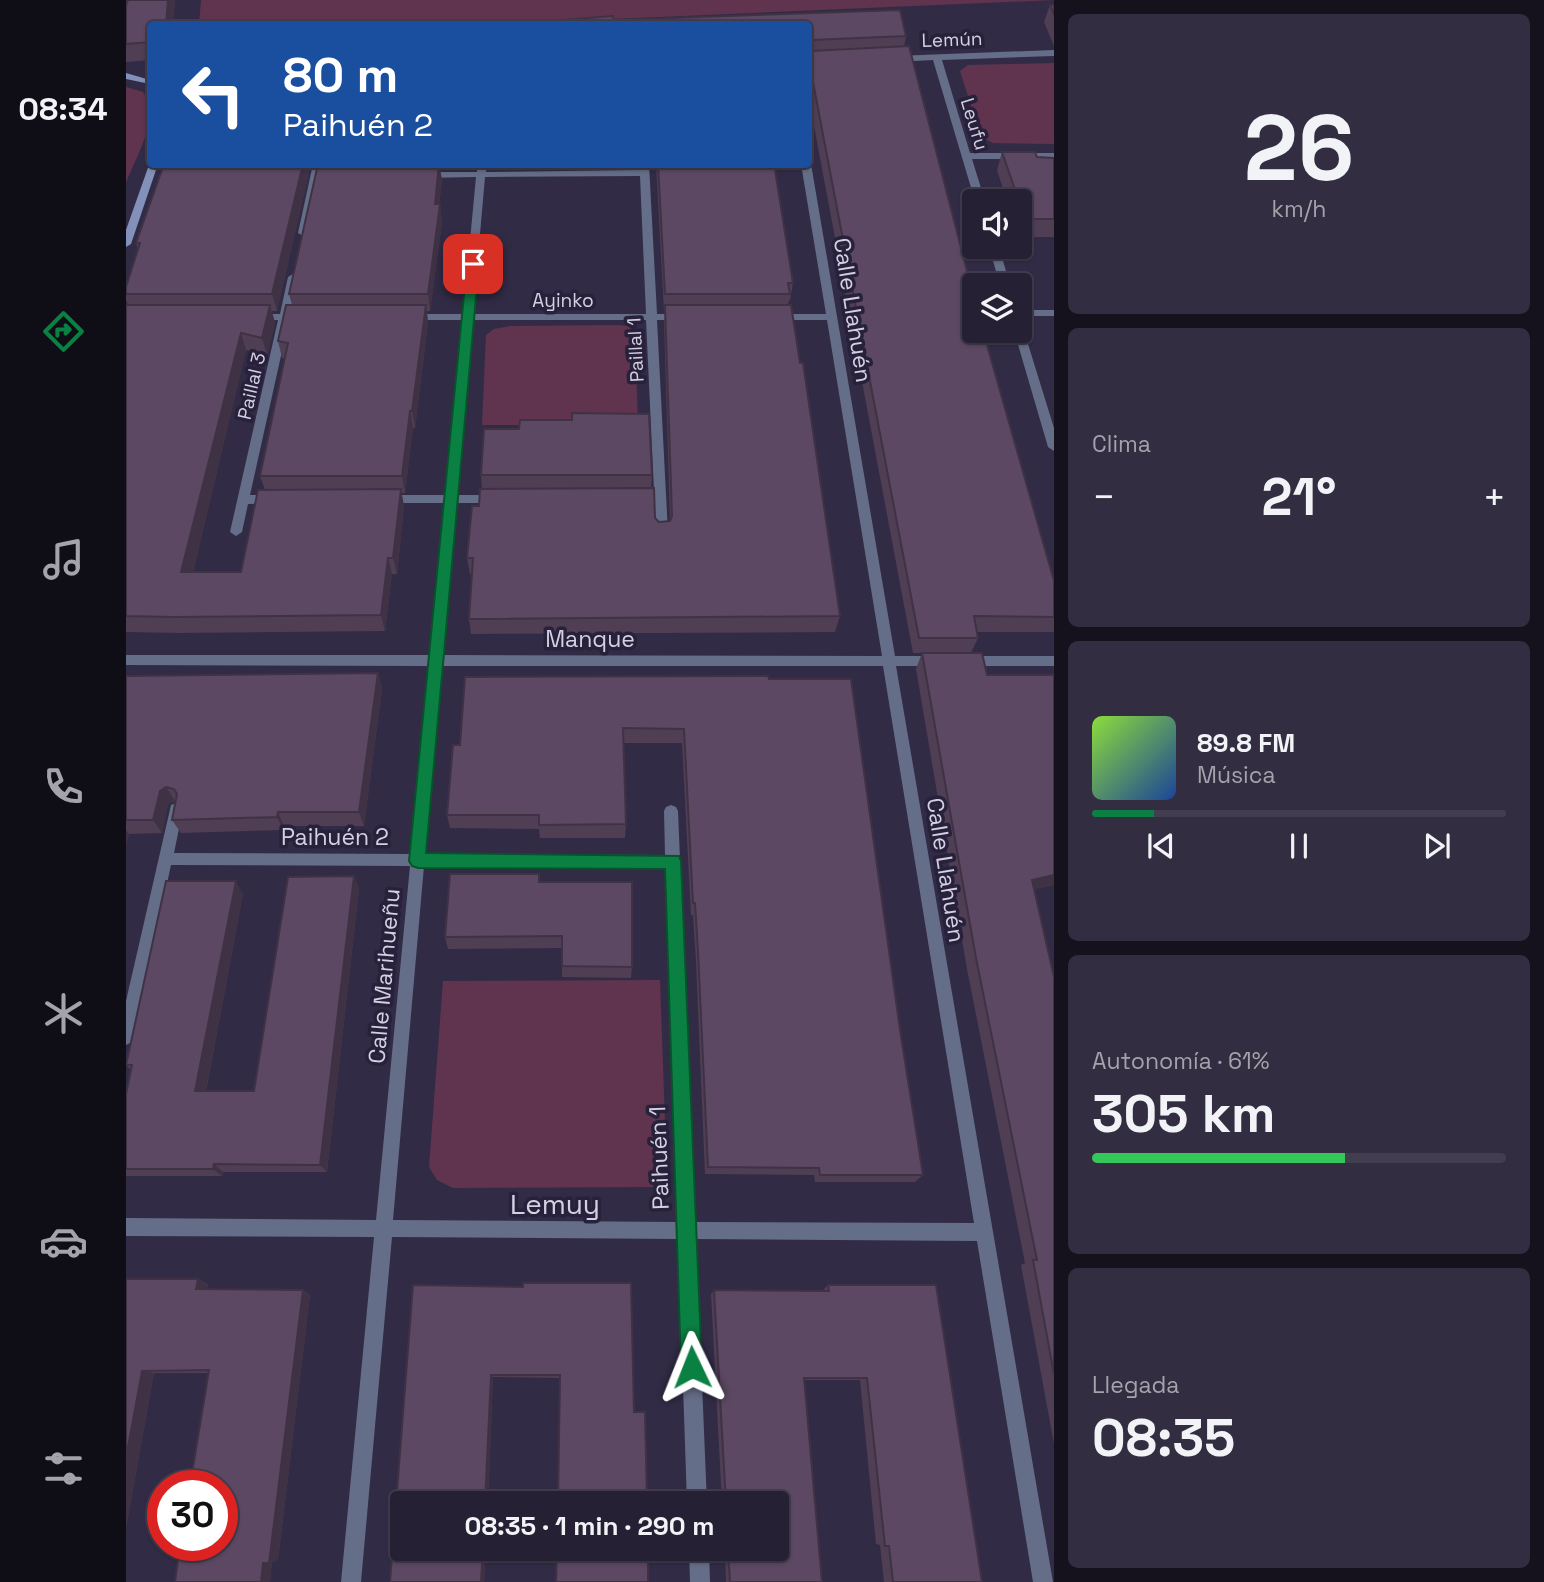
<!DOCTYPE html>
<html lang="es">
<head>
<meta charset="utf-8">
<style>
	:root { --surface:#262034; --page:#322d40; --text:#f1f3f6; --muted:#a4a3ac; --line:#423e4f; --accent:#0b8043 }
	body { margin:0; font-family:"Space Grotesk",sans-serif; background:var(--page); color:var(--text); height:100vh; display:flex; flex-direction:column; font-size:26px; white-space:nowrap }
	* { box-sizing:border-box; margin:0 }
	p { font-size:23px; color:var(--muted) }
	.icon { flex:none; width:38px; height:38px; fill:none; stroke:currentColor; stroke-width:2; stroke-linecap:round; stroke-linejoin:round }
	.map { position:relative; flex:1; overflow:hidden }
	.sheet { display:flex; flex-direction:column; gap:14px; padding:14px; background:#15121d; width:490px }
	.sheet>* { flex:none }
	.top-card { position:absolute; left:21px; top:21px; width:665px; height:147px; border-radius:7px; box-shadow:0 2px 5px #0004,0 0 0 2px var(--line); background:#1a4fa0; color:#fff; overflow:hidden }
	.controls { position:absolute; left:836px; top:189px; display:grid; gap:14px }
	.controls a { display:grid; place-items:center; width:70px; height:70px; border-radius:7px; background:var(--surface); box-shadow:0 2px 5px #0004,0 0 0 2px var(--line); font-size:35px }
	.speed { position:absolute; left:21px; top:1470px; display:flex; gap:14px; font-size:35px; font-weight:700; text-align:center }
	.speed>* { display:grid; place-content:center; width:91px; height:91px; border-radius:50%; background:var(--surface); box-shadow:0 2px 5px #0004,0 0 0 2px var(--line); line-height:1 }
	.speed .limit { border:10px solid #d22; background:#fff; color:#111 }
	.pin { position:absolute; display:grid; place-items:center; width:60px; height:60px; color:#fff; margin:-30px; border-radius:14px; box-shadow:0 4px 10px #0006 }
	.me { position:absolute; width:77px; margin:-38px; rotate:358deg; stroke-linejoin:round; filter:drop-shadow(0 0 5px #0008) }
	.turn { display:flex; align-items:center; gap:24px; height:147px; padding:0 21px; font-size:32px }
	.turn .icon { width:91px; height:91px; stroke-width:2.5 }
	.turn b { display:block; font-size:49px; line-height:60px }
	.big { font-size:52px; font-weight:700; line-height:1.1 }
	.sheet .tile { flex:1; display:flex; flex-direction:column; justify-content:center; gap:10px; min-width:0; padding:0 24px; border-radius:10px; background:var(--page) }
	.sheet .dial { align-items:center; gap:0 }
	.dial b { font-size:91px; line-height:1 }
	.song { display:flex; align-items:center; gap:21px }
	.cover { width:84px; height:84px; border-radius:10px; background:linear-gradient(135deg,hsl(90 70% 55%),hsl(220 70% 35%)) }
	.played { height:7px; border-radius:4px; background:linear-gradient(90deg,var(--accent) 15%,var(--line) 15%) }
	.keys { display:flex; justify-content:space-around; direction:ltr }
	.heat { display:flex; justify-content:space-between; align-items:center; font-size:38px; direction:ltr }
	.charge { height:10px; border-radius:5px; background:linear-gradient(90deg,#34c759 61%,var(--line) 0) }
	.trip { position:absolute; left:264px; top:1491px; width:399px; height:70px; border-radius:7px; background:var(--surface); box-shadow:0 2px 5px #0004,0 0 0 2px var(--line); font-weight:700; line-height:70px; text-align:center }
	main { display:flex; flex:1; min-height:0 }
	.dock { display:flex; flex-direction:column; width:126px; justify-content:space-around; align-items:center; background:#0f0d15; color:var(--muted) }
	.dock .icon { width:49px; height:49px }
	.dock .current { color:var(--accent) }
	.dock b { font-size:32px; color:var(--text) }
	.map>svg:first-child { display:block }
	.green { fill:#60344f }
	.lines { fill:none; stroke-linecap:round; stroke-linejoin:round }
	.street { fill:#656e88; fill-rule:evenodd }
	.secondary { fill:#8391ba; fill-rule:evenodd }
	.wall { fill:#4f3e54 }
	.shaded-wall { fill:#403245 }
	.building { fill:#5c4862; stroke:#403245; stroke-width:2 }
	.route { fill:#0b8043; stroke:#07532c; stroke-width:2 }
	.labels { text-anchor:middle; stroke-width:7; stroke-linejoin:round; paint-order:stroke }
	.far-street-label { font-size:19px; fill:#d4d0e2; stroke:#28213c }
	.street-label { font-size:23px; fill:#d4d0e2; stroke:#28213c }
	.near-street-label { font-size:28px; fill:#d4d0e2; stroke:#28213c }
</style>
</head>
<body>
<main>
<nav class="dock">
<b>08:34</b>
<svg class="icon current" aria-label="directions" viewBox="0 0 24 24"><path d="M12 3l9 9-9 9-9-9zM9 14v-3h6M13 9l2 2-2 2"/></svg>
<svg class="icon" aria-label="music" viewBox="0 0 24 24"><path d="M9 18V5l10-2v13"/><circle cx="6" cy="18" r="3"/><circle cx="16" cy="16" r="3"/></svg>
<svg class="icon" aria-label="phone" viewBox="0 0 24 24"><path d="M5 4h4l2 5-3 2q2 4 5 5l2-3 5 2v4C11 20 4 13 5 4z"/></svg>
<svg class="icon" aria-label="climate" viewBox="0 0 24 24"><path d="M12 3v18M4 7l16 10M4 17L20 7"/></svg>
<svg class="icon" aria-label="car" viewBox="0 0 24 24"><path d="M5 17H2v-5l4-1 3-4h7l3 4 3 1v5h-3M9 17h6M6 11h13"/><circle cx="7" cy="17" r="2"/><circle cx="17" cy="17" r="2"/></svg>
<svg class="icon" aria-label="filters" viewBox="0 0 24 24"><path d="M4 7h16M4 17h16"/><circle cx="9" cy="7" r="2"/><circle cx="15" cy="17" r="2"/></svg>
</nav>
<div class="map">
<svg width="928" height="1582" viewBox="0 0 928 1582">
	<rect width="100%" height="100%" fill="#322b46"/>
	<g class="green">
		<polygon points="75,0 928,0 371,24 73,24"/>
		<polygon points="928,63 928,144 867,143 855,137 834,71 842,65"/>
		<path d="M0,87L17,92C35,118 10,156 0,183Z"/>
		<polygon points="491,325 503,326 509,336 512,425 356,425 360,335 368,329 384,326"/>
		<polygon points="534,980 541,1181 526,1187 327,1188 311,1180 303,1167 317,981"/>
	</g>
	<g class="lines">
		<g class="street">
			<polygon points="928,50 928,56 816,60 844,153 928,153 928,159 846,159 859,201 849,201 807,60 769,62 765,59 769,56"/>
			<path d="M682,162L685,164L769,656H811L818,661L811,666H770L927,1582H907L851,1241L570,1239L581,1503H561L552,1239L266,1237L235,1582H215L248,1237L0,1236V1218L250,1220L284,866L45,865L8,1037L6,1042L0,1045V1001L45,805L50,803L55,805L57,809L48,853L285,854L303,666L0,665V655H304L319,503H259L253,499L259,495H320L336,320H283L278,317L283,314H337L350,177L296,178L291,175L296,172H351V164H361L360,172L514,170L513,164H523L531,314H557L562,317L557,320H531L542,533L536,537L530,533L520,320H347L331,495H371L377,499L371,503H331L317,655L756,656L701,320H650L645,317L650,314H700L675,164H682ZM514,176L520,314H347L359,177ZM316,666H757L848,1223L569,1222L552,811L550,807L545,805L540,807L538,811L539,855L300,854ZM298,866L540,867L552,1222L267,1220Z"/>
			<polygon points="187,164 197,164 182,233 177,236 172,233"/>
			<polygon points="863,247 873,247 884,285 874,285"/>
			<polygon points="167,274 172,277 164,314 175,314 180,317 175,320 163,320 124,495 147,495 153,499 147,503 122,504 116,532 110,536 104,532 152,320 129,320 124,317 129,314 154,314 162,277"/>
			<rect x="894" y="310" width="34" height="6"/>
			<polygon points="894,328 898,331 928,428 928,451 922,447 888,331 894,331"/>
			<polygon points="838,656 928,656 928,666 838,666 831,661"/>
			<polygon points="563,1549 583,1549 584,1582 564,1582"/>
		</g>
		<g class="secondary">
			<polygon points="0,73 24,80 24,84 0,79"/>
			<polygon points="24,162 24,164 32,164 5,244 0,247 0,230"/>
		</g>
	</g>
	<g class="wall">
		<polygon points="2,0 49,0 47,24 24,24 24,60 0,62 0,6"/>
		<polygon points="924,5 928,5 928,46 918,22"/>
		<polygon points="774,10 780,36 778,47 783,46 849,302 849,331 857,331 928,581 928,632 851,632 852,638 845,653 856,653 861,675 928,675 928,885 908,889 928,977 928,1444 895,1265 899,1263 841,969 790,669 796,653 787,653 682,94 682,24 386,24 487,16 488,20"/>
		<polygon points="876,152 911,157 928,158 928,237 894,237 894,201 881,201 871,170"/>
		<polygon points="185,164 151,311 146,311 149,323 141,355 120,350 67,572 115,572 139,490 134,476 159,359 156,358 152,341 166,305 163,294 192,164 318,164 317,169 314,169 316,180 313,204 316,222 304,311 301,311 302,323 289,428 287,428 279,493 275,493 278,506 271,574 266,574 259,631 55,633 0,632 0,305 2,305 0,300 0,287 12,249 10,243"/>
		<polygon points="530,164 648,164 667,283 664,300 663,300 662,305 714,616 709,632 345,634 343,619 346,574 344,574 341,558 356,489 355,475 526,475 525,488 529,518 533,522 544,521 544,520 538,323 539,311 538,311"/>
		<polygon points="252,673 256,689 238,826 158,826 157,830 55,833 46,820 49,801 42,804 36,833 3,834 0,845 0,676"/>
		<polygon points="643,679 774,1030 797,1175 789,1182 689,1182 688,1175 579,1174 570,962 567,915 565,915 556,743 498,743 500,824 499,838 414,838 413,829 324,828 321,815 334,745"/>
		<polygon points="228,876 233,889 201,1172 97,1172 96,1176 0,1176 0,1094 5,1070 0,1065 117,894 80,1091 128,1091"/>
		<polygon points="414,882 506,967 505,978 436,977 436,948 322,949 319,937"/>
		<polygon points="0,1279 72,1279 82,1284 81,1289 177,1290 184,1295 152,1560 146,1562 144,1582 49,1582 82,1373 28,1373 0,1528"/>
		<polygon points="397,1283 505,1283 508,1412 519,1412 521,1503 432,1503 434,1378 367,1377 362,1503 276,1503 276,1549 360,1549 358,1582 264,1582 287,1285 397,1287"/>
		<polygon points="702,1285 856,1582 758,1582 754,1545 750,1544 734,1380 678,1380 696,1582 600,1582 599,1549 651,1549 651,1503 596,1503 585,1294 588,1290 696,1291"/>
	</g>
	<g class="shaded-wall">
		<polygon points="42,0 49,0 47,24 40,24"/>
		<polygon points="682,77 686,77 682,94"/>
		<polygon points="177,164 185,164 151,311 146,294"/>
		<polygon points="313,164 316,180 311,222 309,204"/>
		<polygon points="314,204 316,222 304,311 302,294"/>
		<polygon points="144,305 149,323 141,355 136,338"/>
		<polygon points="300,305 302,323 289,428 286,411"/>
		<polygon points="115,333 120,350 63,588 55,572"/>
		<polygon points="284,411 287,428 279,493 276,476"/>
		<polygon points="275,489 278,506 271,574 267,558"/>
		<polygon points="262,558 266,574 259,631 255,615"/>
		<polygon points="252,673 256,689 238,826 233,812"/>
		<polygon points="40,787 49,801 42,804 36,833 27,820 34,791"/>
		<polygon points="152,812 158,826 157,830 151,817"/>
		<polygon points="0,830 3,834 0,845"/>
		<polygon points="928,875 928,885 897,892 906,880"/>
		<polygon points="228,876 233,889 201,1172 194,1165"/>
		<polygon points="110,881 117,894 78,1100 69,1091"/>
		<polygon points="88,1164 97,1172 96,1176 87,1169"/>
		<polygon points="72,1279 82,1284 80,1293 70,1289"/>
		<polygon points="177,1290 184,1295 152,1560 146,1562 144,1582 135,1582"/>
		<polygon points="16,1371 28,1373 0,1528 0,1458"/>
		<polygon points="365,1375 367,1377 362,1503 359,1503"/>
		<polygon points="357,1549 360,1549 358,1582 355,1582"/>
	</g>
	<g class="building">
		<polygon points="2,0 42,0 40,24 24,24 24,42 0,44 0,6"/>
		<polygon points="924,5 928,5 928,15"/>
		<polygon points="774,10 780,36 685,40 682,47 682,24 386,24 487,16 488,20"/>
		<polygon points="783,46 849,302 849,331 857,331 928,581 928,617 848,616 852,638 793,638 686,77 682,77 682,49 685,51"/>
		<polygon points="876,152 909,152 911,157 928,158 928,219 899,219 894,206 894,201 893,201"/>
		<polygon points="38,164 177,164 146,294 0,294 0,287 14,243 10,243"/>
		<polygon points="192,164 313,164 309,204 314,204 302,294 163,294"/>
		<polygon points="532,164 648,164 667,283 662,283 664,294 539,294"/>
		<polygon points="0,305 144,305 136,338 115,333 55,572 115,572 132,490 275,489 267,558 262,558 255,615 48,617 0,616"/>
		<polygon points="160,305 300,305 286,411 284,411 276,476 134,476 162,343 152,341"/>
		<polygon points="539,305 665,305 674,363 677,363 714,616 343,619 347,558 341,558 346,506 353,506 354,489 528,488 529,518 533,522 544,521 546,516"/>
		<polygon points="446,413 523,414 526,475 355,475 358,429 393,429 394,420 446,420"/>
		<polygon points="796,653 856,653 861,675 928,675 928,875 906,880 928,977 928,1374 907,1260 911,1260 850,958"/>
		<polygon points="252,673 233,812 152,812 151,817 46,820 51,794 48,789 40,787 34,791 27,820 0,820 0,676"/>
		<polygon points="642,676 643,679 725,679 774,1030 797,1175 694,1175 693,1168 582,1167 572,951 569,903 567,903 558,729 497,728 500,824 413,825 413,815 321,815 327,745 334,745 339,677"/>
		<polygon points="324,874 413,874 413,882 506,882 506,967 436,966 436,936 319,937"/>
		<polygon points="228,876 194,1165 88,1164 87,1169 0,1169 0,1094 6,1065 0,1065 40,881 110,881 69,1091 128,1091 162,877"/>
		<polygon points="0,1279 72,1279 70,1289 177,1290 143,1563 137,1563 135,1582 49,1582 54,1545 96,1545 96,1486 64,1486 83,1370 16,1371 0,1458"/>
		<polygon points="397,1283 505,1283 508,1412 519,1412 521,1503 432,1503 434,1375 365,1375 359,1503 276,1503 276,1549 357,1549 355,1582 264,1582 287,1285 397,1287"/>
		<polygon points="702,1285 810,1285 856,1582 767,1582 763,1546 759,1546 741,1378 678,1378 696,1582 604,1582 602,1549 651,1549 651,1503 600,1503 588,1290 703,1291"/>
		<polygon points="431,1549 522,1549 522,1582 430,1582"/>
	</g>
	<polygon class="route" points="347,260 353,264 300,853 553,856 555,861 576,1367 573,1374 566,1378 558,1374 555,1367 539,869 292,868 286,866 283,861 341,264"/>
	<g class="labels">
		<g class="far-street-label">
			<text transform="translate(826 39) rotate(-2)" y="7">Lemún</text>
			<text transform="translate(849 124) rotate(73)" y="7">Leufu</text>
			<text x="437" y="307">Ayinko</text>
			<text transform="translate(509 350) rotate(-93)" y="7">Paillal 1</text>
			<text transform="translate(125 386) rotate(-77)" y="7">Paillal 3</text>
		</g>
		<g class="street-label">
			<text transform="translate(727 310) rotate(81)" y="8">Calle Llahuén</text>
			<text x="464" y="647">Manque</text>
			<text x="209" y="845">Paihuén 2</text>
			<text transform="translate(820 870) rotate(81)" y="8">Calle Llahuén</text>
			<text transform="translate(258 976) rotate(-85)" y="8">Calle Marihueñu</text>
			<text transform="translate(533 1158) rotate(-92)" y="8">Paihuén 1</text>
		</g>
		<g class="near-street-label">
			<text x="429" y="1214">Lemuy</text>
		</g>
	</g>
</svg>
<div class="controls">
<a><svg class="icon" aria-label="sound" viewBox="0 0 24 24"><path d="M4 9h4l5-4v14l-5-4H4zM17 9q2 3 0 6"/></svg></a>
<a><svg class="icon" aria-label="layers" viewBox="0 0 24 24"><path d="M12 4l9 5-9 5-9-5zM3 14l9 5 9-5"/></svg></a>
</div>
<div class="speed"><div class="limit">30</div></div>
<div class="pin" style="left:347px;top:264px;background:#d93025"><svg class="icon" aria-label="arrive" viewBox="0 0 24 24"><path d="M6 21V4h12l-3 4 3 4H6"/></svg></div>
<svg class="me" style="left:566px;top:1367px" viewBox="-20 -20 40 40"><path d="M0-17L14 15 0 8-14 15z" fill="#0b8043" stroke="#fff" stroke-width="4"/></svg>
<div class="trip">08:35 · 1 min · 290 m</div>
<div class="top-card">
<div class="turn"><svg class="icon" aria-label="left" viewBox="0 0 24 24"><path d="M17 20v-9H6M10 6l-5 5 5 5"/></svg><div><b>80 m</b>Paihuén 2</div></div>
</div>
</div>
<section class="sheet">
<div class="tile dial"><b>26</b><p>km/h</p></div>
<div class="tile"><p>Clima</p>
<div class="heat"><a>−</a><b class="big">21°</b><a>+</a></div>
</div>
<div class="tile">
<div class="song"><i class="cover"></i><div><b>89.8 FM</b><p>Música</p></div></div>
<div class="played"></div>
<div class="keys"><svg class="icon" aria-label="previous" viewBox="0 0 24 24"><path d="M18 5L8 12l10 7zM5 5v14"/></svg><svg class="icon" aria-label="pause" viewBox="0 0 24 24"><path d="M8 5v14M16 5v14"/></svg><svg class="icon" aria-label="next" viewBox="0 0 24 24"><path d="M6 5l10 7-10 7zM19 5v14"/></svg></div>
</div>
<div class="tile"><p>Autonomía · 61%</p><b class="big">305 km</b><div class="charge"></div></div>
<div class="tile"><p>Llegada</p><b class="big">08:35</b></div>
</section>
</main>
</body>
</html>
